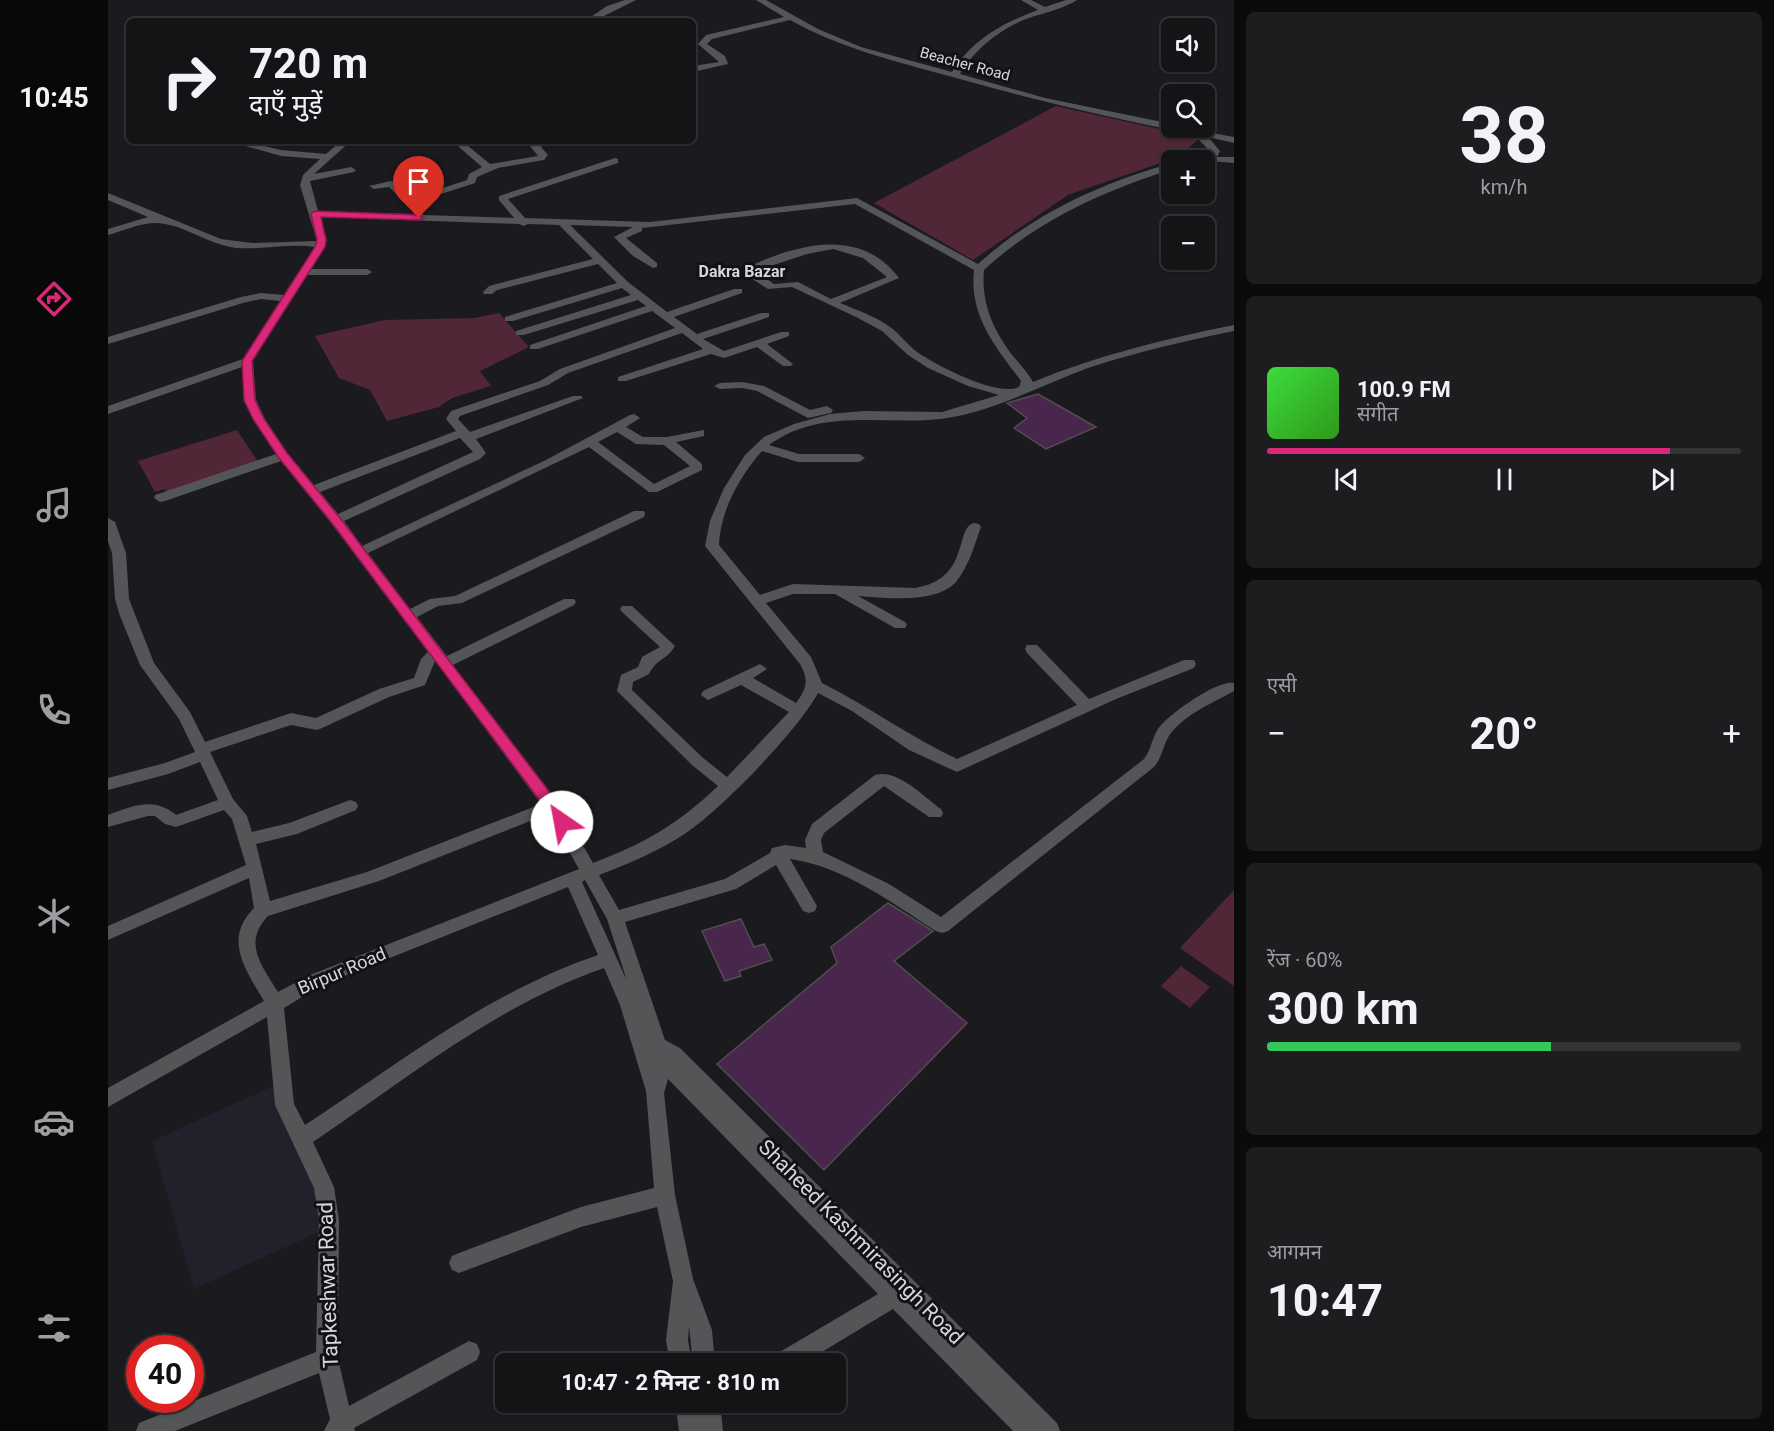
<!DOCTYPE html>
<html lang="hi">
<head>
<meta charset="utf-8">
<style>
	:root { --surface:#141416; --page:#1d1d1f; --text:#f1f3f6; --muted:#9d9ea1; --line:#333335; --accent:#db2777 }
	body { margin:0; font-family:Roboto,"Noto Sans Devanagari",sans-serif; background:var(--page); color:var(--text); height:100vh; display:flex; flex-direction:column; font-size:22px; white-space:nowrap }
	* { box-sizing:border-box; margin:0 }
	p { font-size:20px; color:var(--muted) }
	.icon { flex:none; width:33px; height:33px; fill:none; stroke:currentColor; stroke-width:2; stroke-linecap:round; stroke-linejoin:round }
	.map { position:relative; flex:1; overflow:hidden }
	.details { display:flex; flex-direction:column; gap:12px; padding:12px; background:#0b0b0c; width:540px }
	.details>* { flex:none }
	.banner { position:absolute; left:18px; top:18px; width:570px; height:126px; border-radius:9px; box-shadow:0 2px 4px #0004,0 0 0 2px var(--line); background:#141416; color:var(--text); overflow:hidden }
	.controls { position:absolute; left:1053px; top:18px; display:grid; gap:12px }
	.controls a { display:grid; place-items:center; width:54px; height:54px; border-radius:9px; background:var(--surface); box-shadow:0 2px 4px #0004,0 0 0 2px var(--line); font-size:30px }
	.speed { position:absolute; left:18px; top:1335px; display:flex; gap:12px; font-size:30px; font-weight:700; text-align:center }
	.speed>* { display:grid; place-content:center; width:78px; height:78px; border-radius:50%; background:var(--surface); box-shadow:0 2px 4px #0004,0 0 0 2px var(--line); line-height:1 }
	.speed .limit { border:9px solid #d22; background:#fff; color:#111 }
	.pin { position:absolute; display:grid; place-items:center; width:51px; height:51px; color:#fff; margin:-62px -26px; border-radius:50% 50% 50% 0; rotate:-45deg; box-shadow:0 0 6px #0007 }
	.pin .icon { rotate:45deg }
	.me { position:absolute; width:66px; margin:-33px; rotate:327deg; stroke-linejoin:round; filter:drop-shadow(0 0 4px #0008) }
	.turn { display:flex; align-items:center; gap:21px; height:126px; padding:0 24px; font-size:27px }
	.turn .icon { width:78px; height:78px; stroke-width:2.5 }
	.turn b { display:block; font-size:42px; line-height:51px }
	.big { font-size:45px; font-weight:700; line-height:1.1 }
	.details .card { flex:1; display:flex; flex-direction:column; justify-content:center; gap:9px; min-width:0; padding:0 21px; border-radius:9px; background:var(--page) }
	.details .dial { align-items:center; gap:0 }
	.dial b { font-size:78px; line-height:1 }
	.song { display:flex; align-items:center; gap:18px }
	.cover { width:72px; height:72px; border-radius:9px; background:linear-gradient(135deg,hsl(120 70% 55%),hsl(110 70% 35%)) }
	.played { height:6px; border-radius:3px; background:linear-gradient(90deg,var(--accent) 85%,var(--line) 85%) }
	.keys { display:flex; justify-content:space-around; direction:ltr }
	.heat { display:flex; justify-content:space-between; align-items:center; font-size:33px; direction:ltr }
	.charge { height:9px; border-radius:4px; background:linear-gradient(90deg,#34c759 60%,var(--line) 0) }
	.trip { position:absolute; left:387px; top:1353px; width:351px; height:60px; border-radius:9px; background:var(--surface); box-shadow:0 2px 4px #0004,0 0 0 2px var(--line); font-weight:700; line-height:60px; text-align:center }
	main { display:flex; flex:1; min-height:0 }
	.menu { display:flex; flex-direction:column; width:108px; justify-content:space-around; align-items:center; background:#080809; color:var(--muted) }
	.menu .icon { width:42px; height:42px }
	.menu .selected { color:var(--accent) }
	.menu b { font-size:27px; color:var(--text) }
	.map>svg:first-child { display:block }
	.built { fill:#22202a }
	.green { fill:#512637 }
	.building { fill:#49264b; stroke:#514d51; stroke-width:1.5 }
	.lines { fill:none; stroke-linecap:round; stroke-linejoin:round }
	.minor { fill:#545557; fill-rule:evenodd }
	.route { fill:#db2777; stroke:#8e194d; stroke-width:1.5 }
	.labels { text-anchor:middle; stroke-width:6; stroke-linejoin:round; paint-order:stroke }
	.far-street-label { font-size:15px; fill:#d7d7da; stroke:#121115 }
	.far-neighbourhood-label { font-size:16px; font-weight:bold; fill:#d7d7da; stroke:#121115 }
	.street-label { font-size:18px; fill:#d7d7da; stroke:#121115 }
	.near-street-label { font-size:21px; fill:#d7d7da; stroke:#121115 }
</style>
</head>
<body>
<main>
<nav class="menu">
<b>10:45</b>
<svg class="icon selected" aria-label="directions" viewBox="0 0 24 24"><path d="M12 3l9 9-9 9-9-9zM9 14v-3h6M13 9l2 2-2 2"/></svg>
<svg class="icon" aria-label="music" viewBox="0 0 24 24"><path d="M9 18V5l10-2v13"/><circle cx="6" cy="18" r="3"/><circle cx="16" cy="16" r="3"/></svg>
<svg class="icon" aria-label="phone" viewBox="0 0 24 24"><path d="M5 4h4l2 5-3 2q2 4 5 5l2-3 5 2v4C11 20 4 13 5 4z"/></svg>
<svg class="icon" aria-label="climate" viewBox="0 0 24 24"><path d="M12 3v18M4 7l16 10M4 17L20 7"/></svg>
<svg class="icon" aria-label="car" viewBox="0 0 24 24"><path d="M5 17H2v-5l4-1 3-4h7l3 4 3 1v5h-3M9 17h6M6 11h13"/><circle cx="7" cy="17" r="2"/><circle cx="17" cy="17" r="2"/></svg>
<svg class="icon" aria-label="filters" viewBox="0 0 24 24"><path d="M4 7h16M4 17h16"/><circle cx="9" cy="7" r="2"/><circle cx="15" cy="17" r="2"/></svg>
</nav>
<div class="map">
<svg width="1126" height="1431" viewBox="0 0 1126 1431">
	<rect width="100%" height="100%" fill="#1b1a1e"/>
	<polygon class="built" points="165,1086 210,1193 213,1231 86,1289 44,1141"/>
	<g class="green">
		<polygon points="948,106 1092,138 1070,157 960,195 865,260 766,203"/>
		<polygon points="391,313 421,347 372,371 383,386 344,398 331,407 279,421 262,390 231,378 207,336 277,320 366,318"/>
		<polygon points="129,430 151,463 59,493 57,489 47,492 30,461"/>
		<polygon points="1126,890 1126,986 1072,948"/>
		<polygon points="1073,966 1102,987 1082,1008 1053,986"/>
	</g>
	<g class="building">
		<polygon points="930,394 988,427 938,449 906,428 919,418 899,403"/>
		<polygon points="780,903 825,931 786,961 859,1023 716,1170 609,1064 729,963 723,947"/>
		<polygon points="633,919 646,947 656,944 664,960 631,971 633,976 617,981 594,931"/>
	</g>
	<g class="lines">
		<g class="minor">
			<polygon points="517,0 528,0 486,21 477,21 499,6"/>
			<path d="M648,0H658L710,29L753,47L844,72C865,39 895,23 930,10L913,0H923L937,7L958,0H969C960,6 944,11 934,14C901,22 869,45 852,74L937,98L1064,124V128H1077L1126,137V143L1100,137L1112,151L1109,157H1126V163L1090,160L1102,151L1085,134C1003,118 922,99 841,76C786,61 732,48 682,20L604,39L599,44L617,56L620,64L585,72V66L611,62L590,44L598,35L676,17Z"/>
			<path d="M120,141H136L173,150L218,154L233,141H243L206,174L243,167L248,170L246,172L202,181L210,211L306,214L305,211L281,187L266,189L261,186L283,181C288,183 290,187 294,190C309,198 344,185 359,180L361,174L374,167L344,141H354L382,164L430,156L422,146C428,140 434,141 442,141L433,147L440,155L436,160L390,168L369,177L367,183L330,195L302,196L313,208L315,215L406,218L391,200V196L507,158L510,159V163L400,199L417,218L542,222L749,198L870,264C925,214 993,183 1064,163V169C994,192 930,220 876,270C873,303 885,330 905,356C912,364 920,373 925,382C990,355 1057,339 1126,325V331C1077,341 1028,352 980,368C928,387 877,417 821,420C766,423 709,410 661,445L691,454H751L757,458L751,462H690L654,451C632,476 612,511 611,545L652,595L685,584L807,588C863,579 846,528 866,523L871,524L873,527C866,546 861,566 848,582C828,604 777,598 750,596L797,622L799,625L797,628H787L727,594H685L658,603L703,657L714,683C760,706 802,737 849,759L969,705L919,653L917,649L919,645H929L981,699L1076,660H1086L1088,664L1086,668L1008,699L849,772L801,750L744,711L710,693C690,730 615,808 578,833C551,851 522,863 491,875L511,910L617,879L662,853L664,848L677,845L698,848L697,840L704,824L767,775C789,768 816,797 833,809L835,813L833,817H821L776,786L716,833L713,840L715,852L781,884L833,917L1036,759C1043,750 1044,738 1050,729C1059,715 1110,679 1126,683V691C1105,703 1079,713 1063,733C1055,743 1055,757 1046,767L840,931L834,933L828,931C784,903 735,866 682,859L709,906L707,911L701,913L695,911L668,865L628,889L517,922L557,1040L572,1048L949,1423L952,1431H905L785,1309L694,1364H662L665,1356L770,1294L560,1079L556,1093L567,1195L585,1279L604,1330L607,1364H585L581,1326L580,1340L584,1364H562L558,1340L565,1281L549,1207L473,1227L351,1273L344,1270L341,1263L344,1256L351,1253L473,1207L546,1188L538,1091L512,1005L496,968C387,1006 299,1079 205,1142L226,1187L231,1220L230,1359L241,1406L361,1341L369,1344L372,1352L369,1360L246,1428L247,1431H216L222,1419L211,1373L67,1431H28L31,1423L208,1352L211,1220L206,1188L167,1105L159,1017L0,1107V1088L156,1001C137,969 115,939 146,908L141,878L0,940V926L138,865L124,819L116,810L68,827L57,824L47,816H40L0,827V815C24,806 46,796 68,815L110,800L92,762L60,774L0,790V778L57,763L87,752L71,719L32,665L12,616L7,599L4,553L0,541V518L7,522L18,553L21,599L46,663L82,712L97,742L183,713L208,718L271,689L306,678L313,659L320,652L223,523L173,461L57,501L52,502L46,498L47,495L168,454L136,400L134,367L0,414V406L135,359L172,301L153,299L135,303L0,344V337L133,297L153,293L176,295L207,247C182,243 154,250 128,248C98,244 73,222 45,223C29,224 15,231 0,235V229L40,217L0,200V193L113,239L144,243L209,241L192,185L195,175L212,159L173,156ZM747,204L866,270C861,316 887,346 913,381L911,387C888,397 830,366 809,352C799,344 792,334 782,327C767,316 749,310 732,303L791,278C751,225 687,245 635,269V273L660,289L684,287L748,317L774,331L800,355L820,368L860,386L891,395L834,412L756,411L722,414L686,424L656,437L637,455L616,488L602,521L597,546L692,664C701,680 699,688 688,703L645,678L659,669L652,664L595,691L593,695L600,700L633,685L681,712L619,777L594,757L524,690L525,682L541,674C550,657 558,661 567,646L524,606H514L512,609L514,612L552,647L534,657L530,667L513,675L509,691L584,765L610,786C569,825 537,843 485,863L450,802L345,665L466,605L468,602L466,599H456L339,656L309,617L330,606L354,603L536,517L537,514L536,511H526L347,596L322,599L302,609L260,553L481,447L541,492H549L594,470V464L568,442L596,436V430L559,437H535L518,427L532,418L526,414L522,415L436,461L254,546L236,521L372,459L378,453L368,439L475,398L473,396H465L362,432L350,419L352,416L440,385L460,373L574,333L595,349L510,377V381H518L603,354L616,358L649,347L675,366H683L685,364L659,344L681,336V332H673L616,351L595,339L661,317V313H653L589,334L566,317L634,293V289H626L559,312L520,282L462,225L525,227L506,237L525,256L545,268L549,267V263L518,238L534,231V228ZM212,217L411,224L416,226L420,224L451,225L485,259L381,286L375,292L376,294H384L389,290L490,264L509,283L397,317V321H405L514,288L523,295L408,331V335H416L530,300L538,306L422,345V349H430L544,311L567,328L452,369L432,381L343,411L338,419L348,431L206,485L180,454L157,419L148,400L145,361L199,275H259L264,272L259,269H203L219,240ZM725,249L755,258L779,277L723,299L690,282L666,284L647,271L699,254ZM509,432L528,444L556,445L582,466L546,484L490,442ZM352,438L365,452L230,514L212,492ZM327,661L433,804L259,872L162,901L148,844L189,834L248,810L250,806L248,802L242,800L181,823L144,832L139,816L125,799L102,752L183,725L209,730L214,728L281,697L317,685ZM440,814L471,869L202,975L170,992C154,966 134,943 160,916L271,881ZM477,880L499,919L519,981L474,882ZM460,887L490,955C379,993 293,1062 197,1125L186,1104L176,1008L214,985Z"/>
			<polygon points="634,382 656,386 702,410 719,406 725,410 723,413 700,418 649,391 634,388 612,389 606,386 612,383"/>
			<polygon points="567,1402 619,1402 613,1412 615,1431 571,1431"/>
		</g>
	</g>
	<polygon class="route" points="207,211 311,215 316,218 311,220 213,217 218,240 217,247 144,361 147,400 156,419 179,453 232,518 449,802 461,822 459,827 449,827 439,810 224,523 171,458 145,419 136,400 134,361 207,247 209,240 203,214"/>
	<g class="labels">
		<g class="far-street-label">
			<text transform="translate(857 64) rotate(15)" y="5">Beacher Road</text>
		</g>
		<g class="far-neighbourhood-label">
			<text x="634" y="277">Dakra Bazar</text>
		</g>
		<g class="street-label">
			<text transform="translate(234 971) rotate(-23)" y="6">Birpur Road</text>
		</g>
		<g class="near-street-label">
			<text transform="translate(753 1242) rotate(45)" y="7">Shaheed Kashmirasingh Road</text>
			<text transform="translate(220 1285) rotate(-92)" y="7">Tapkeshwar Road</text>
		</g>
	</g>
</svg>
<div class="controls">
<a><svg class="icon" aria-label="sound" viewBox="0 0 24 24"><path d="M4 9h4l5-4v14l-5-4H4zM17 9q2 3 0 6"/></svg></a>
<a><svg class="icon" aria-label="search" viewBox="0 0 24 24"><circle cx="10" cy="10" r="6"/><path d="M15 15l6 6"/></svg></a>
<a>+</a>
<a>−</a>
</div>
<div class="speed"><div class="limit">40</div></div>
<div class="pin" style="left:311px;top:218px;background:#d93025"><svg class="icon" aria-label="arrive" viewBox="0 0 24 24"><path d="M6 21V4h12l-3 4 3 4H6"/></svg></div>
<svg class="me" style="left:454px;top:822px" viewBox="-20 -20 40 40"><circle r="19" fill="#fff"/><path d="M0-13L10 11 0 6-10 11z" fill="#db2777"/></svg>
<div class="trip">10:47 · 2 मिनट · 810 m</div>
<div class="banner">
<div class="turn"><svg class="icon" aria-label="right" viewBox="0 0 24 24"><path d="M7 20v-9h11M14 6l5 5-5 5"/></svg><div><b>720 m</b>दाएँ मुड़ें</div></div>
</div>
</div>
<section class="details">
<div class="card dial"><b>38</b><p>km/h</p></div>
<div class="card">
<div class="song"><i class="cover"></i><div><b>100.9 FM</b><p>संगीत</p></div></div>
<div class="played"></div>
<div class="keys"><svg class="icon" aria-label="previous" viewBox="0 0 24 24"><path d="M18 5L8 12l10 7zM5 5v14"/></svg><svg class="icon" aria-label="pause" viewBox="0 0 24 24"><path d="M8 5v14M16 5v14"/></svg><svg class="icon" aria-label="next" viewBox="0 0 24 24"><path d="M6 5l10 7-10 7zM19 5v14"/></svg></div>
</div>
<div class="card"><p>एसी</p>
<div class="heat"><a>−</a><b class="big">20°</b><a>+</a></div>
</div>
<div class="card"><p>रेंज · 60%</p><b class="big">300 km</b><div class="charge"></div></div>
<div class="card"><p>आगमन</p><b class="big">10:47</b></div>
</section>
</main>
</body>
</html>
